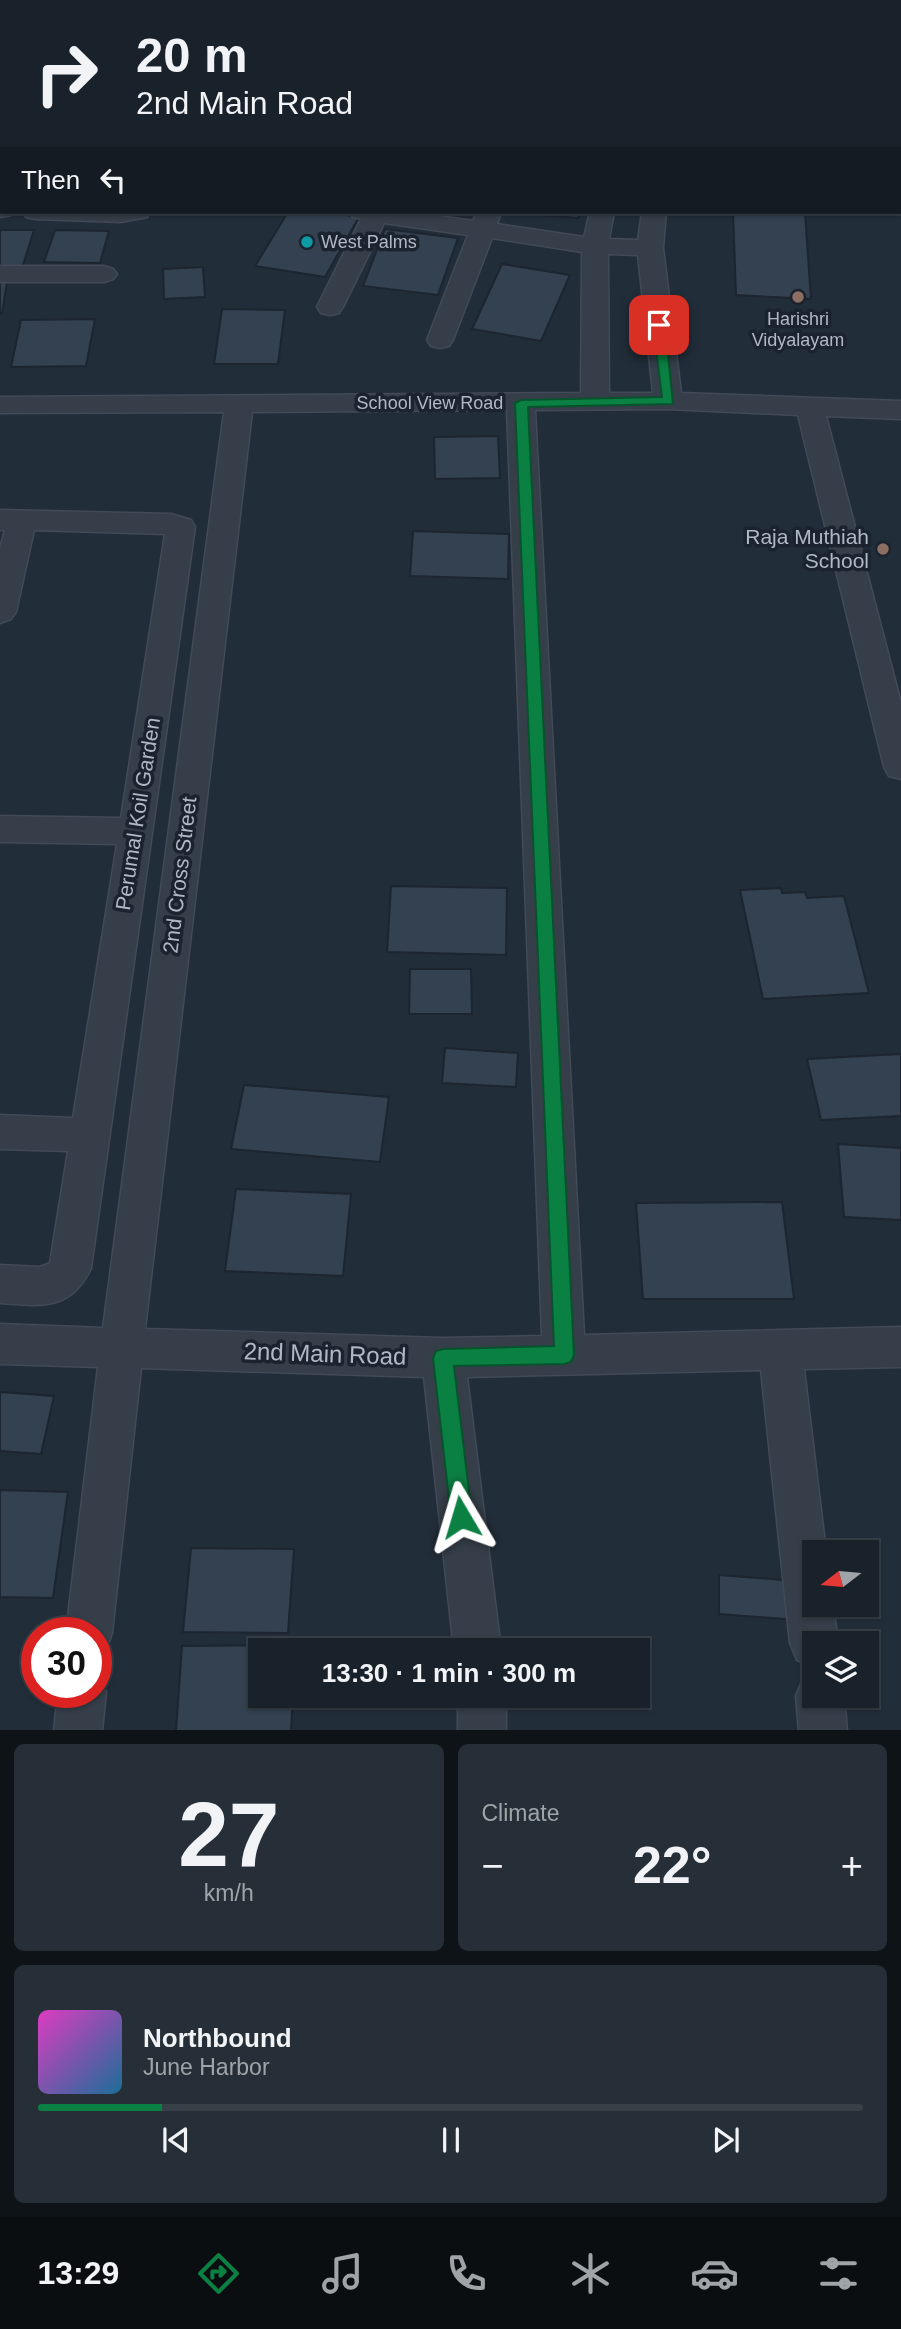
<!DOCTYPE html>
<html lang="en">
<head>
<meta charset="utf-8">
<style>
	:root { --surface:#19222b; --page:#262f37; --text:#f1f3f6; --muted:#9fa4a9; --line:#373f47; --accent:#0b8043 }
	body { margin:0; font-family:Helvetica,sans-serif; background:var(--page); color:var(--text); height:100vh; display:flex; flex-direction:column; font-size:26px; white-space:nowrap }
	* { box-sizing:border-box; margin:0 }
	p { font-size:23px; color:var(--muted) }
	.icon { flex:none; width:38px; height:38px; fill:none; stroke:currentColor; stroke-width:2; stroke-linecap:round; stroke-linejoin:round }
	.map { position:relative; height:1730px; overflow:hidden }
	.side { display:flex; flex-direction:column; gap:14px; padding:14px; background:#0e1318; flex:1 }
	.side>* { flex:none }
	.banner { position:absolute; left:0px; top:0px; width:901px; height:214px; box-shadow:0 2px 5px #0004,0 0 0 2px var(--line); background:#19222b; color:var(--text); overflow:hidden }
	.needle { width:46px; rotate:254deg }
	.buttons { position:absolute; left:802px; top:1540px; display:grid; gap:14px }
	.buttons a { display:grid; place-items:center; width:77px; height:77px; border-radius:0px; background:var(--surface); box-shadow:0 2px 5px #0004,0 0 0 2px var(--line); font-size:35px }
	.speed { position:absolute; left:21px; top:1617px; display:flex; gap:14px; font-size:35px; font-weight:700; text-align:center }
	.speed>* { display:grid; place-content:center; width:91px; height:91px; border-radius:50%; background:var(--surface); box-shadow:0 2px 5px #0004,0 0 0 2px var(--line); line-height:1 }
	.speed .limit { border:10px solid #d22; background:#fff; color:#111 }
	.pin { position:absolute; display:grid; place-items:center; width:60px; height:60px; color:#fff; margin:-30px; border-radius:14px; box-shadow:0 4px 10px #0006 }
	.me { position:absolute; width:77px; margin:-38px; rotate:353deg; stroke-linejoin:round; filter:drop-shadow(0 0 5px #0008) }
	.turn { display:flex; align-items:center; gap:24px; height:147px; padding:0 21px; font-size:32px }
	.turn .icon { width:91px; height:91px; stroke-width:2.5 }
	.turn b { display:block; font-size:49px; line-height:60px }
	.then { display:flex; align-items:center; height:66px; padding:0 21px; background:#0003; gap:14px; font-size:26px }
	.big { font-size:52px; font-weight:600; line-height:1.1 }
	.side .widget { flex:1; display:flex; flex-direction:column; justify-content:center; gap:10px; min-width:0; padding:0 24px; border-radius:10px; background:var(--page) }
	.side .dial { align-items:center; gap:0 }
	.dial b { font-size:91px; line-height:1 }
	.song { display:flex; align-items:center; gap:21px }
	.cover { width:84px; height:84px; border-radius:10px; background:linear-gradient(135deg,hsl(310 70% 55%),hsl(200 70% 35%)) }
	.played { height:7px; border-radius:4px; background:linear-gradient(90deg,var(--accent) 15%,var(--line) 15%) }
	.keys { display:flex; justify-content:space-around; direction:ltr }
	.heat { display:flex; justify-content:space-between; align-items:center; font-size:38px; direction:ltr }
	.side .tiles { flex:1; display:grid; gap:14px; grid-template-columns:1fr 1fr }
	.widget:last-child { grid-column:span 2 }
	.trip { position:absolute; left:248px; top:1638px; width:402px; height:70px; border-radius:0px; background:var(--surface); box-shadow:0 2px 5px #0004,0 0 0 2px var(--line); font-weight:600; line-height:70px; text-align:center }
	.dock { display:flex; height:112px; justify-content:space-around; align-items:center; background:#0a0e11; color:var(--muted) }
	.dock .icon { width:49px; height:49px }
	.dock .on { color:var(--accent) }
	.dock b { font-size:32px; color:var(--text) }
	.map>svg:first-child { display:block }
	.building { fill:#334150; stroke:#1c2530; stroke-width:2 }
	.lines { fill:none; stroke-linecap:round; stroke-linejoin:round }
	.service-casing { stroke:#414a56; stroke-width:3 }
	.minor-casing { stroke:#414a56; stroke-width:3 }
	.secondary-casing { stroke:#414a56; stroke-width:4 }
	.service { fill:#353e49; fill-rule:evenodd }
	.minor { fill:#353e49; fill-rule:evenodd }
	.secondary { fill:#434e5c; fill-rule:evenodd }
	.route { fill:#0b8043; stroke:#07532c; stroke-width:2 }
	.culture-dot { fill:#0f9aa8; stroke:#1a232e; stroke-width:2.5 }
	.education-dot { fill:#8d6e63; stroke:#1a232e; stroke-width:2.5 }
	.labels { text-anchor:middle; stroke-width:7; stroke-linejoin:round; paint-order:stroke }
	.far-poi-label { font-size:18px; fill:#afb9c6; stroke:#1a232e; text-anchor:start }
	.far-street-label { font-size:18px; fill:#afb9c6; stroke:#1a232e }
	.poi-label { font-size:21px; fill:#afb9c6; stroke:#1a232e; text-anchor:end }
	.street-label { font-size:21px; fill:#afb9c6; stroke:#1a232e }
	.near-street-label { font-size:24px; fill:#afb9c6; stroke:#1a232e }
</style>
</head>
<body>
<div class="map">
<svg width="901" height="1731" viewBox="0 0 901 1731">
	<rect width="100%" height="100%" fill="#212d39"/>
	<g class="building">
		<polygon points="288,212 324,212 359,217 325,277 255,266"/>
		<polygon points="509,212 580,212 578,218"/>
		<polygon points="733,212 805,213 811,299 736,295"/>
		<polygon points="385,229 458,238 438,295 363,286"/>
		<polygon points="0,230 34,230 22,268 0,267"/>
		<polygon points="55,230 109,231 100,263 44,262"/>
		<polygon points="502,264 570,275 541,341 472,329"/>
		<polygon points="203,267 205,297 164,299 163,269"/>
		<polygon points="0,282 7,282 2,314 0,314"/>
		<polygon points="222,309 285,310 278,364 214,364"/>
		<polygon points="95,319 86,366 11,367 21,320"/>
		<polygon points="498,436 500,478 435,479 434,437"/>
		<polygon points="413,531 509,534 508,579 410,576"/>
		<polygon points="391,886 507,888 506,955 387,952"/>
		<polygon points="781,888 782,893 805,892 807,898 844,896 869,993 763,999 740,890"/>
		<polygon points="410,969 471,969 472,1014 409,1014"/>
		<polygon points="445,1048 518,1053 516,1087 442,1083"/>
		<polygon points="901,1054 901,1116 821,1120 807,1059"/>
		<polygon points="244,1085 389,1097 380,1162 231,1149"/>
		<polygon points="838,1144 901,1148 901,1220 844,1217"/>
		<polygon points="236,1189 351,1194 343,1276 225,1271"/>
		<polygon points="782,1202 794,1299 643,1299 636,1203"/>
		<polygon points="0,1392 54,1396 41,1454 0,1451"/>
		<polygon points="0,1490 68,1492 53,1598 0,1597"/>
		<polygon points="191,1548 294,1549 288,1633 183,1632"/>
		<polygon points="719,1575 797,1581 798,1620 719,1614"/>
		<polygon points="295,1645 295,1650 261,1650 261,1696 293,1696 291,1731 176,1731 182,1646"/>
	</g>
	<g class="lines">
		<g class="service-casing">
			<g id="service">
				<polygon points="635,0 645,0 634,2"/>
				<rect x="697" y="0" width="10" height="2"/>
				<rect x="845" y="0" width="10" height="2"/>
			</g>
		</g>
		<g class="minor-casing">
			<g id="minor">
				<rect x="524" y="0" width="22" height="2"/>
				<rect x="0" y="109" width="2" height="14"/>
				<polygon points="0,203 2,212 13,212 11,215 0,217"/>
				<polygon points="23,212 150,212 147,217 121,222 35,219 26,217"/>
				<path d="M350,212H412L473,221L477,212H501L497,224L584,237L590,212H614L609,239L638,240L642,212H666L663,248L681,393L901,401V419L826,416L901,703V779L889,776L884,767L798,415L668,409L535,410L584,1335L901,1327V1367L804,1369L826,1552H814V1605H833L838,1643H814V1666L797,1660L790,1643L761,1370L467,1377L501,1650H454L424,1377L141,1368L112,1633L106,1650L96,1653V1633H66L98,1367L0,1364V1324L103,1328L224,412L0,413V397L581,393L582,252L492,238L453,340L449,346L440,348L431,346L427,340L468,235L384,223L343,307L339,313L330,315L321,313L317,307L361,219L353,217ZM608,254L638,255L653,393H609ZM507,410L542,1336L443,1338L145,1329L252,412Z"/>
				<polygon points="0,266 104,266 113,269 117,274 113,279 104,282 0,282"/>
				<path d="M0,510L171,514L191,520L195,527L91,1268C71,1311 41,1306 0,1303V1265L40,1267L50,1263L68,1151L0,1149V1115L73,1118L117,844L0,842V816L121,818L165,534L34,530L16,612L11,619L0,623V549L5,530H0Z"/>
				<polygon points="96,1674 106,1692 102,1731 54,1731 58,1692 96,1692"/>
				<polygon points="814,1675 814,1696 844,1696 847,1731 799,1731 796,1696 803,1679"/>
				<rect x="458" y="1696" width="48" height="35"/>
			</g>
		</g>
		<g class="secondary-casing">
			<g id="secondary">
				<polygon points="69,0 106,0 107,2 70,2"/>
				<polygon points="283,0 321,0 322,2 284,2"/>
				<polygon points="901,66 901,82 900,82 900,67"/>
			</g>
		</g>
		<use href="#service" class="service"/>
		<use href="#minor" class="minor"/>
		<use href="#secondary" class="secondary"/>
	</g>
	<polygon class="route" points="659,321 665,325 673,404 528,407 574,1355 571,1362 564,1364 454,1366 472,1517 469,1524 461,1527 454,1524 451,1517 433,1358 436,1351 443,1349 554,1346 515,403 521,400 662,397 653,325"/>
	<circle class="culture-dot" cx="307" cy="242" r="7"/>
	<g class="education-dot">
		<circle cx="798" cy="297" r="7"/>
		<circle cx="883" cy="549" r="7"/>
	</g>
	<g class="labels">
		<g class="far-poi-label">
			<text x="321" y="248">West Palms</text>
			<text x="798" y="325" text-anchor="middle">Harishri<tspan x="798" dy="21">Vidyalayam</tspan></text>
		</g>
		<g class="far-street-label">
			<text x="430" y="409">School View Road</text>
		</g>
		<g class="poi-label">
			<text x="869" y="544">Raja Muthiah<tspan x="869" dy="24">School</tspan></text>
		</g>
		<g class="street-label">
			<text transform="translate(138 814) rotate(-81)" y="7">Perumal Koil Garden</text>
			<text transform="translate(180 875) rotate(-83)" y="7">2nd Cross Street</text>
		</g>
		<g class="near-street-label">
			<text transform="translate(325 1354) rotate(2)" y="8">2nd Main Road</text>
		</g>
	</g>
</svg>
<div class="buttons">
<a><svg class="needle" viewBox="-14 -14 28 28"><path d="M0-13l5 13h-10z" fill="#e53935"/><path d="M0 13l5-13h-10z" fill="#9fa4a9"/></svg></a>
<a><svg class="icon" aria-label="layers" viewBox="0 0 24 24"><path d="M12 4l9 5-9 5-9-5zM3 14l9 5 9-5"/></svg></a>
</div>
<div class="speed"><div class="limit">30</div></div>
<div class="pin" style="left:659px;top:325px;background:#d93025"><svg class="icon" aria-label="arrive" viewBox="0 0 24 24"><path d="M6 21V4h12l-3 4 3 4H6"/></svg></div>
<svg class="me" style="left:461px;top:1517px" viewBox="-20 -20 40 40"><path d="M0-17L14 15 0 8-14 15z" fill="#0b8043" stroke="#fff" stroke-width="4"/></svg>
<div class="trip">13:30 · 1 min · 300 m</div>
<div class="banner">
<div class="turn"><svg class="icon" aria-label="right" viewBox="0 0 24 24"><path d="M7 20v-9h11M14 6l5 5-5 5"/></svg><div><b>20 m</b>2nd Main Road</div></div>
<div class="then">Then<svg class="icon" aria-label="left" viewBox="0 0 24 24"><path d="M17 20v-9H6M10 6l-5 5 5 5"/></svg></div>
</div>
</div>
<section class="side">
<div class="tiles">
<div class="widget dial"><b>27</b><p>km/h</p></div>
<div class="widget"><p>Climate</p>
<div class="heat"><a>−</a><b class="big">22°</b><a>+</a></div>
</div>
<div class="widget">
<div class="song"><i class="cover"></i><div><b>Northbound</b><p>June Harbor</p></div></div>
<div class="played"></div>
<div class="keys"><svg class="icon" aria-label="previous" viewBox="0 0 24 24"><path d="M18 5L8 12l10 7zM5 5v14"/></svg><svg class="icon" aria-label="pause" viewBox="0 0 24 24"><path d="M8 5v14M16 5v14"/></svg><svg class="icon" aria-label="next" viewBox="0 0 24 24"><path d="M6 5l10 7-10 7zM19 5v14"/></svg></div>
</div>
</div>
</section>
<nav class="dock">
<b>13:29</b>
<svg class="icon on" aria-label="directions" viewBox="0 0 24 24"><path d="M12 3l9 9-9 9-9-9zM9 14v-3h6M13 9l2 2-2 2"/></svg>
<svg class="icon" aria-label="music" viewBox="0 0 24 24"><path d="M9 18V5l10-2v13"/><circle cx="6" cy="18" r="3"/><circle cx="16" cy="16" r="3"/></svg>
<svg class="icon" aria-label="phone" viewBox="0 0 24 24"><path d="M5 4h4l2 5-3 2q2 4 5 5l2-3 5 2v4C11 20 4 13 5 4z"/></svg>
<svg class="icon" aria-label="climate" viewBox="0 0 24 24"><path d="M12 3v18M4 7l16 10M4 17L20 7"/></svg>
<svg class="icon" aria-label="car" viewBox="0 0 24 24"><path d="M5 17H2v-5l4-1 3-4h7l3 4 3 1v5h-3M9 17h6M6 11h13"/><circle cx="7" cy="17" r="2"/><circle cx="17" cy="17" r="2"/></svg>
<svg class="icon" aria-label="filters" viewBox="0 0 24 24"><path d="M4 7h16M4 17h16"/><circle cx="9" cy="7" r="2"/><circle cx="15" cy="17" r="2"/></svg>
</nav>
</body>
</html>
